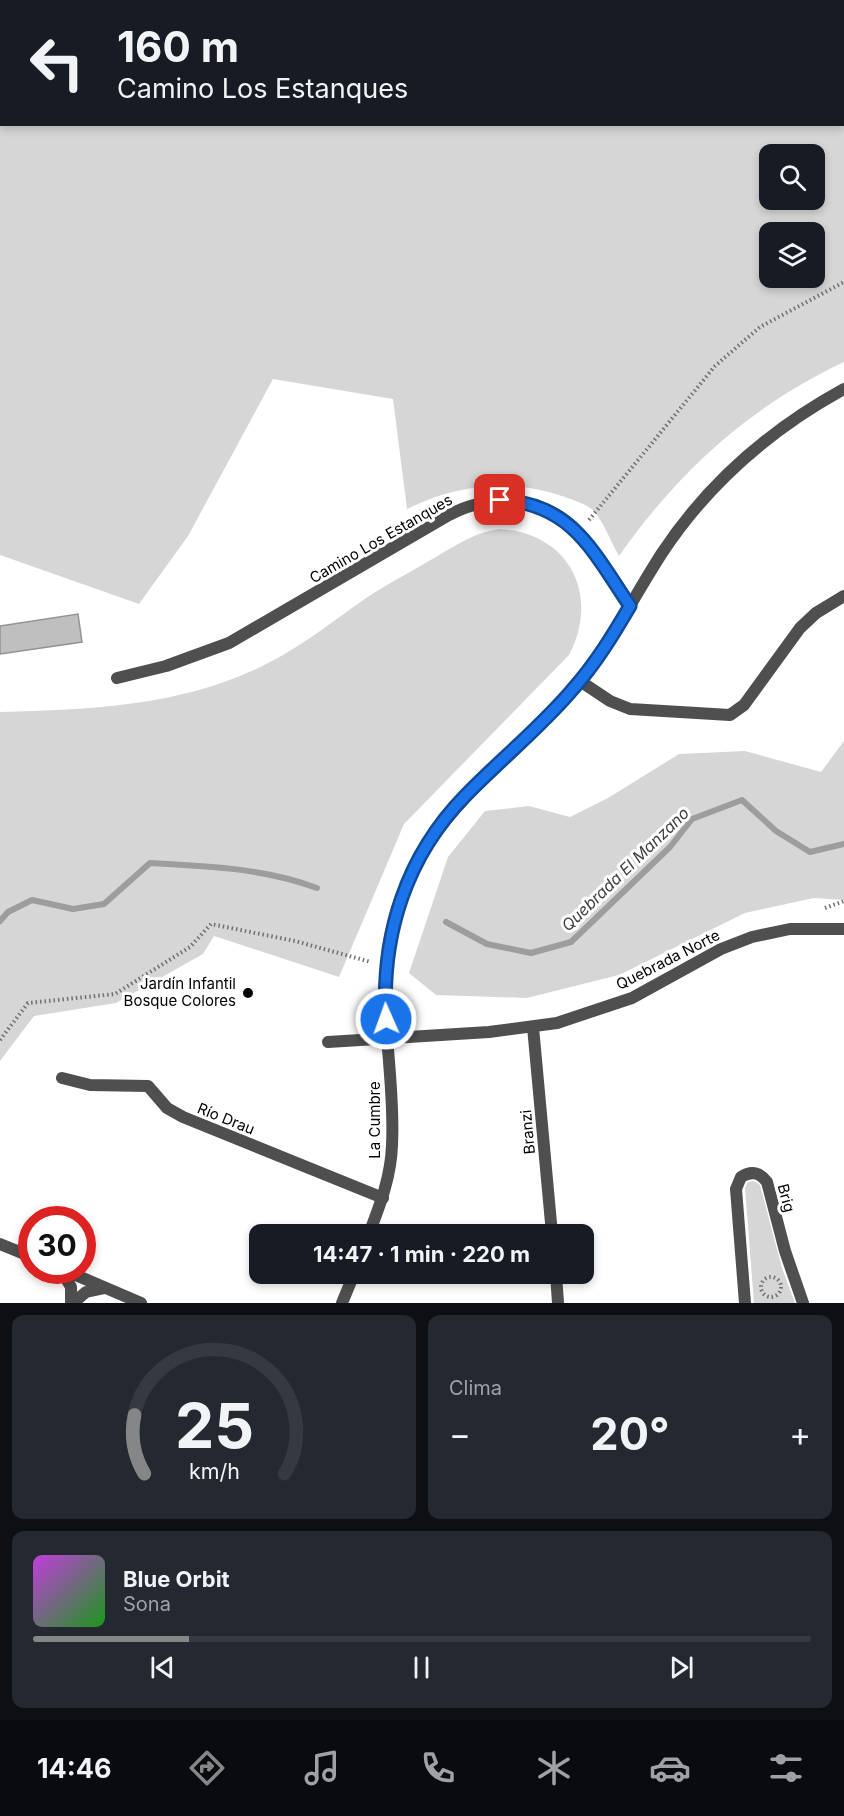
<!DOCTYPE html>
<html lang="es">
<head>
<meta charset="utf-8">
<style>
	:root { --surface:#171b24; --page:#242831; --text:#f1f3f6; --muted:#9ea1a6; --line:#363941; --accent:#858687 }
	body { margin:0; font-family:Inter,sans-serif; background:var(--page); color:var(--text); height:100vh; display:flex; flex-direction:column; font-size:22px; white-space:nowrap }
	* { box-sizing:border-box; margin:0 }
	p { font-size:20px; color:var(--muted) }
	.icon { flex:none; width:33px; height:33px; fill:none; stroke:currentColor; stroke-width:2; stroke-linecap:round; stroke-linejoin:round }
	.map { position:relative; height:1303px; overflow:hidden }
	.details { display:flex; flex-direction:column; gap:12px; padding:12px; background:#0d0f14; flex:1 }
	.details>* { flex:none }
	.guide { position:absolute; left:0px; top:0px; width:844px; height:126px; box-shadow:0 3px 9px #0003; background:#171b24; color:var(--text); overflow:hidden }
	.fabs { position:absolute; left:759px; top:144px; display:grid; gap:12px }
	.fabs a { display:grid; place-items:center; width:66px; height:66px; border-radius:12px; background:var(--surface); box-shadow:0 3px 9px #0003; font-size:30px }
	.speed { position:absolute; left:18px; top:1206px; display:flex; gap:12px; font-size:30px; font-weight:700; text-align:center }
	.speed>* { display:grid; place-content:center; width:78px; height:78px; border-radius:50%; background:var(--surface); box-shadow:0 3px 9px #0003; line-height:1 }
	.speed .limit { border:9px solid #d22; background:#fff; color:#111 }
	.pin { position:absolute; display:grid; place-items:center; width:51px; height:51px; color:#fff; margin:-26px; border-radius:12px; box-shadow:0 3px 9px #0006 }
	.me { position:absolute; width:66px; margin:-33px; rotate:358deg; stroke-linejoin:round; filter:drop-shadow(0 0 4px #0008) }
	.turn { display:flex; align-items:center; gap:21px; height:126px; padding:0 18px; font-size:27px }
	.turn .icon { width:78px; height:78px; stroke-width:2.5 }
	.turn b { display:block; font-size:42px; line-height:51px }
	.big { font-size:45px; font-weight:700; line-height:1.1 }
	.details .card { flex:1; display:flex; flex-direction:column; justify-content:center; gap:9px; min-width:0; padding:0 21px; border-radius:12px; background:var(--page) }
	.details .dial { align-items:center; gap:0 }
	.dial svg { height:156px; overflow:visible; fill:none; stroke:var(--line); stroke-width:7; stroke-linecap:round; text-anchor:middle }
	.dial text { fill:var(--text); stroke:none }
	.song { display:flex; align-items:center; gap:18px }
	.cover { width:72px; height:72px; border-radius:9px; background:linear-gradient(135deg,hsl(290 70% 55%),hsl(120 70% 35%)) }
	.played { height:6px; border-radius:3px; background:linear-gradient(90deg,var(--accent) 20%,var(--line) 20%) }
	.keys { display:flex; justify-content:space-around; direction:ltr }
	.heat { display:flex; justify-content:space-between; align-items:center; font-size:33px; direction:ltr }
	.details .tiles { flex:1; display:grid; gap:12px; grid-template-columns:1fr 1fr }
	.card:last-child { grid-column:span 2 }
	.trip { position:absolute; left:249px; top:1224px; width:345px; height:60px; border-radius:12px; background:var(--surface); box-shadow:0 3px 9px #0003; font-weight:700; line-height:60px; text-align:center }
	.menu { display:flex; height:96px; justify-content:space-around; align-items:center; background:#090b0e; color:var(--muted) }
	.menu .icon { width:42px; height:42px }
	.menu .current { color:var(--accent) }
	.menu b { font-size:27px; color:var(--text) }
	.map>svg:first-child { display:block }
	.green { fill:#d6d6d6; fill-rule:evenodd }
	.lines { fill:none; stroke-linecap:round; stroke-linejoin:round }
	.stream { stroke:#9d9d9d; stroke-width:6 }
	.building { fill:#bfbfbf; stroke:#939393; stroke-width:1.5 }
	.path { stroke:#717171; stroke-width:4; stroke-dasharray:1.5 3; stroke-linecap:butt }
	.minor { stroke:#4f4f4f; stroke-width:12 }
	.route-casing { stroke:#114b97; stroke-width:15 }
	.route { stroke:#1a73e8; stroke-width:10 }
	.poi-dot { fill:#000; stroke:#fff; stroke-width:2 }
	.labels { text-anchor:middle; stroke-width:6; stroke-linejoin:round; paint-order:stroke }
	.street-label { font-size:15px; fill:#000; stroke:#fff }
	.poi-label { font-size:15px; fill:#000; stroke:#fff; text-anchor:end }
	.water-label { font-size:16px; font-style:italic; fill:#3e3e3e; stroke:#fff }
</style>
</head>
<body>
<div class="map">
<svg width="844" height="1303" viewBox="0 0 844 1303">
	<rect width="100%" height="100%" fill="#fff"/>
	<g class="green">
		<path d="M0,0H844V362C750,406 678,472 619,556C611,542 604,523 594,511C588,505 574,500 565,497C511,478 458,484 407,509L393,399L273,379L188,536L139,604L0,555ZM2,2H843V124H2ZM770,154H814V200H770ZM814,232V278H770V232Z"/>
		<path d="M499,529C568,532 601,594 569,655L404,824L339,977L214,936L203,954L116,1003L34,1016L0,1061V712C100,709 194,706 283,655C311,639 336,619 362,601C383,586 407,574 429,561C452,548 472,533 499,529Z"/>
		<polygon points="844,741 844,900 814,898 745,913 619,975 527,998 436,995 409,973 448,857 485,811 529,806 570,817 608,798 679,754 745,751 821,772"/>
		<polygon points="754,1181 760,1185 782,1268 795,1303 754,1303 745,1188 748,1182"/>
	</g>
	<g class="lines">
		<g class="stream">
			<path d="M0,921L8,912L32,900L73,909L104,904L150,863C207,866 263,868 317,888"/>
			<polyline points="446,922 487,944 531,953 571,942 670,847 692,819 742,800 776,831 810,852 844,844"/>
		</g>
	</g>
	<polygon class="building" points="78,614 82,642 0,654 0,626"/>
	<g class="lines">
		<g class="path">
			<polyline points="819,2 825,0"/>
			<polyline points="0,102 2,101"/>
			<polyline points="589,520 715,366 760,327 844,282"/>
			<polyline points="825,908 844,901"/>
			<polyline points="0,1040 28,1003 115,994 190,947 211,924 295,941 371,962"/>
			<circle cx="771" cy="1287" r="10"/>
		</g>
		<g class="minor">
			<path d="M117,678L166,666L229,643L447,516C489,493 545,495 579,533C599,554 613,582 630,606"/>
			<polyline points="580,681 610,701 630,709 730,715 744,705 800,628 816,613 844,596"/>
			<polyline points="533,1027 552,1234"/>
			<polyline points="328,1042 489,1032 557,1023 632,998 721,949 752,937 790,929 844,929"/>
			<polyline points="62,1078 90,1085 148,1086 167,1108 183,1117 383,1198"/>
			<path d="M369,1234C380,1205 391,1177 392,1145C396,1072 374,997 393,924C424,808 505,771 575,687C610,645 633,598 662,553C709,482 771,429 844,389"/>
			<polyline points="0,1244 32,1257"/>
			<polyline points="61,1270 71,1287 71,1303"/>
			<polyline points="64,1270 141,1303"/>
			<polyline points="556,1274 558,1303"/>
			<polyline points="73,1303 86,1292 105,1288"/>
			<polyline points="342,1303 354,1274"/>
			<path d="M745,1303L736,1189L741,1177C752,1170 760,1173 767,1182L785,1251L803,1303"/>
		</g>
	</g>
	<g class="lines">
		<g class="route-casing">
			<path id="route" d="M386,1019C381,935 406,856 466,795C501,759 541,727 573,689C596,663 613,635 630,606C594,553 572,503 500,500"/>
		</g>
		<use href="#route" class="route"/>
	</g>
	<circle class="poi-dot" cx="248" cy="993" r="6"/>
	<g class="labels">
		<g class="street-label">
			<text transform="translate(381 539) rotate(-30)" y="5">Camino Los Estanques</text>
			<text transform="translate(668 960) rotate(-27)" y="5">Quebrada Norte</text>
			<text transform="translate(226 1119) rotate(22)" y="5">Río Drau</text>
			<text transform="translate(375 1120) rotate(-90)" y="5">La Cumbre</text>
			<text transform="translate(528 1132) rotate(-95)" y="5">Branzi</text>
			<text transform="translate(786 1198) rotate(75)" y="5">Brig</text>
		</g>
		<g class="poi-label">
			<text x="236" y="989">Jardín Infantil<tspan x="236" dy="17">Bosque Colores</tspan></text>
		</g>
		<g class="water-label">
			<text transform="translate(625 869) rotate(-44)" y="6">Quebrada El Manzano</text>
		</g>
	</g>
</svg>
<div class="fabs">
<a><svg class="icon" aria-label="search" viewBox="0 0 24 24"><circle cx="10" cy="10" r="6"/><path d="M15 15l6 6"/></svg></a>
<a><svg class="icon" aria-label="layers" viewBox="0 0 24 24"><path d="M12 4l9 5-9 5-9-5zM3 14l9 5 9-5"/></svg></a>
</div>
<div class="speed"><div class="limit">30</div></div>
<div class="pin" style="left:500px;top:500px;background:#d93025"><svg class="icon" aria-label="arrive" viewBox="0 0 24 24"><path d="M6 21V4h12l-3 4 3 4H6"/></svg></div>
<svg class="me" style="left:386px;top:1019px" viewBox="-20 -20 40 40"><circle r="17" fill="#1a73e8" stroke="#fff" stroke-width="3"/><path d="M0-11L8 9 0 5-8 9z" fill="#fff"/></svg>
<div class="trip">14:47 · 1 min · 220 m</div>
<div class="guide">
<div class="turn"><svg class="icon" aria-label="left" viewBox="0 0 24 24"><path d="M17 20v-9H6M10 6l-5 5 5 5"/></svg><div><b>160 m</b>Camino Los Estanques</div></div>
</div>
</div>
<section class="details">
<div class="tiles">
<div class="card dial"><svg viewBox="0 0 100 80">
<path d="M14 69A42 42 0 1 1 86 69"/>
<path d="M14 69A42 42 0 0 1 9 39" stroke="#858687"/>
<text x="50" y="56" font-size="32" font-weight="700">25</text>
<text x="50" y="72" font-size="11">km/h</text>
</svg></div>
<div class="card"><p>Clima</p>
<div class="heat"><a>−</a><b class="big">20°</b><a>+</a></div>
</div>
<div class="card">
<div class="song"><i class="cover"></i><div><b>Blue Orbit</b><p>Sona</p></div></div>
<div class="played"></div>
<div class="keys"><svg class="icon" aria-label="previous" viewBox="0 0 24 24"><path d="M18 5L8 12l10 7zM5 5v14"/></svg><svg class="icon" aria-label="pause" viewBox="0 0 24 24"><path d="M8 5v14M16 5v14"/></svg><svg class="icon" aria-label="next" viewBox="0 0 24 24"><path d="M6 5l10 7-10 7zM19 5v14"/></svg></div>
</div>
</div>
</section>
<nav class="menu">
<b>14:46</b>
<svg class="icon current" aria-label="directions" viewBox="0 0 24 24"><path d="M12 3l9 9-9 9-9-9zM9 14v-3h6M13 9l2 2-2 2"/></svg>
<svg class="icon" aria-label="music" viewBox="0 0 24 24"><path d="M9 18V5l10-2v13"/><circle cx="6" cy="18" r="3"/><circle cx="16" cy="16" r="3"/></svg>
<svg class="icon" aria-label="phone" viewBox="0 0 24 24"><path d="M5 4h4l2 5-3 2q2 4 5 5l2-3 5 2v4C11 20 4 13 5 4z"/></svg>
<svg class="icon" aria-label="climate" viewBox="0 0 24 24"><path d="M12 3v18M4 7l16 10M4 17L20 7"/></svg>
<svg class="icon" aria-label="car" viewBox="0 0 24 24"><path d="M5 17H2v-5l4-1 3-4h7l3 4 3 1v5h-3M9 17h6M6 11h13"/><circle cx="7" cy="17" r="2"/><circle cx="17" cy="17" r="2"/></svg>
<svg class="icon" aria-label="filters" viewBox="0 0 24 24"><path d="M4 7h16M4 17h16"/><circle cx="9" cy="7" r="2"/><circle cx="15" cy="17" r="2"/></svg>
</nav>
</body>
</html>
